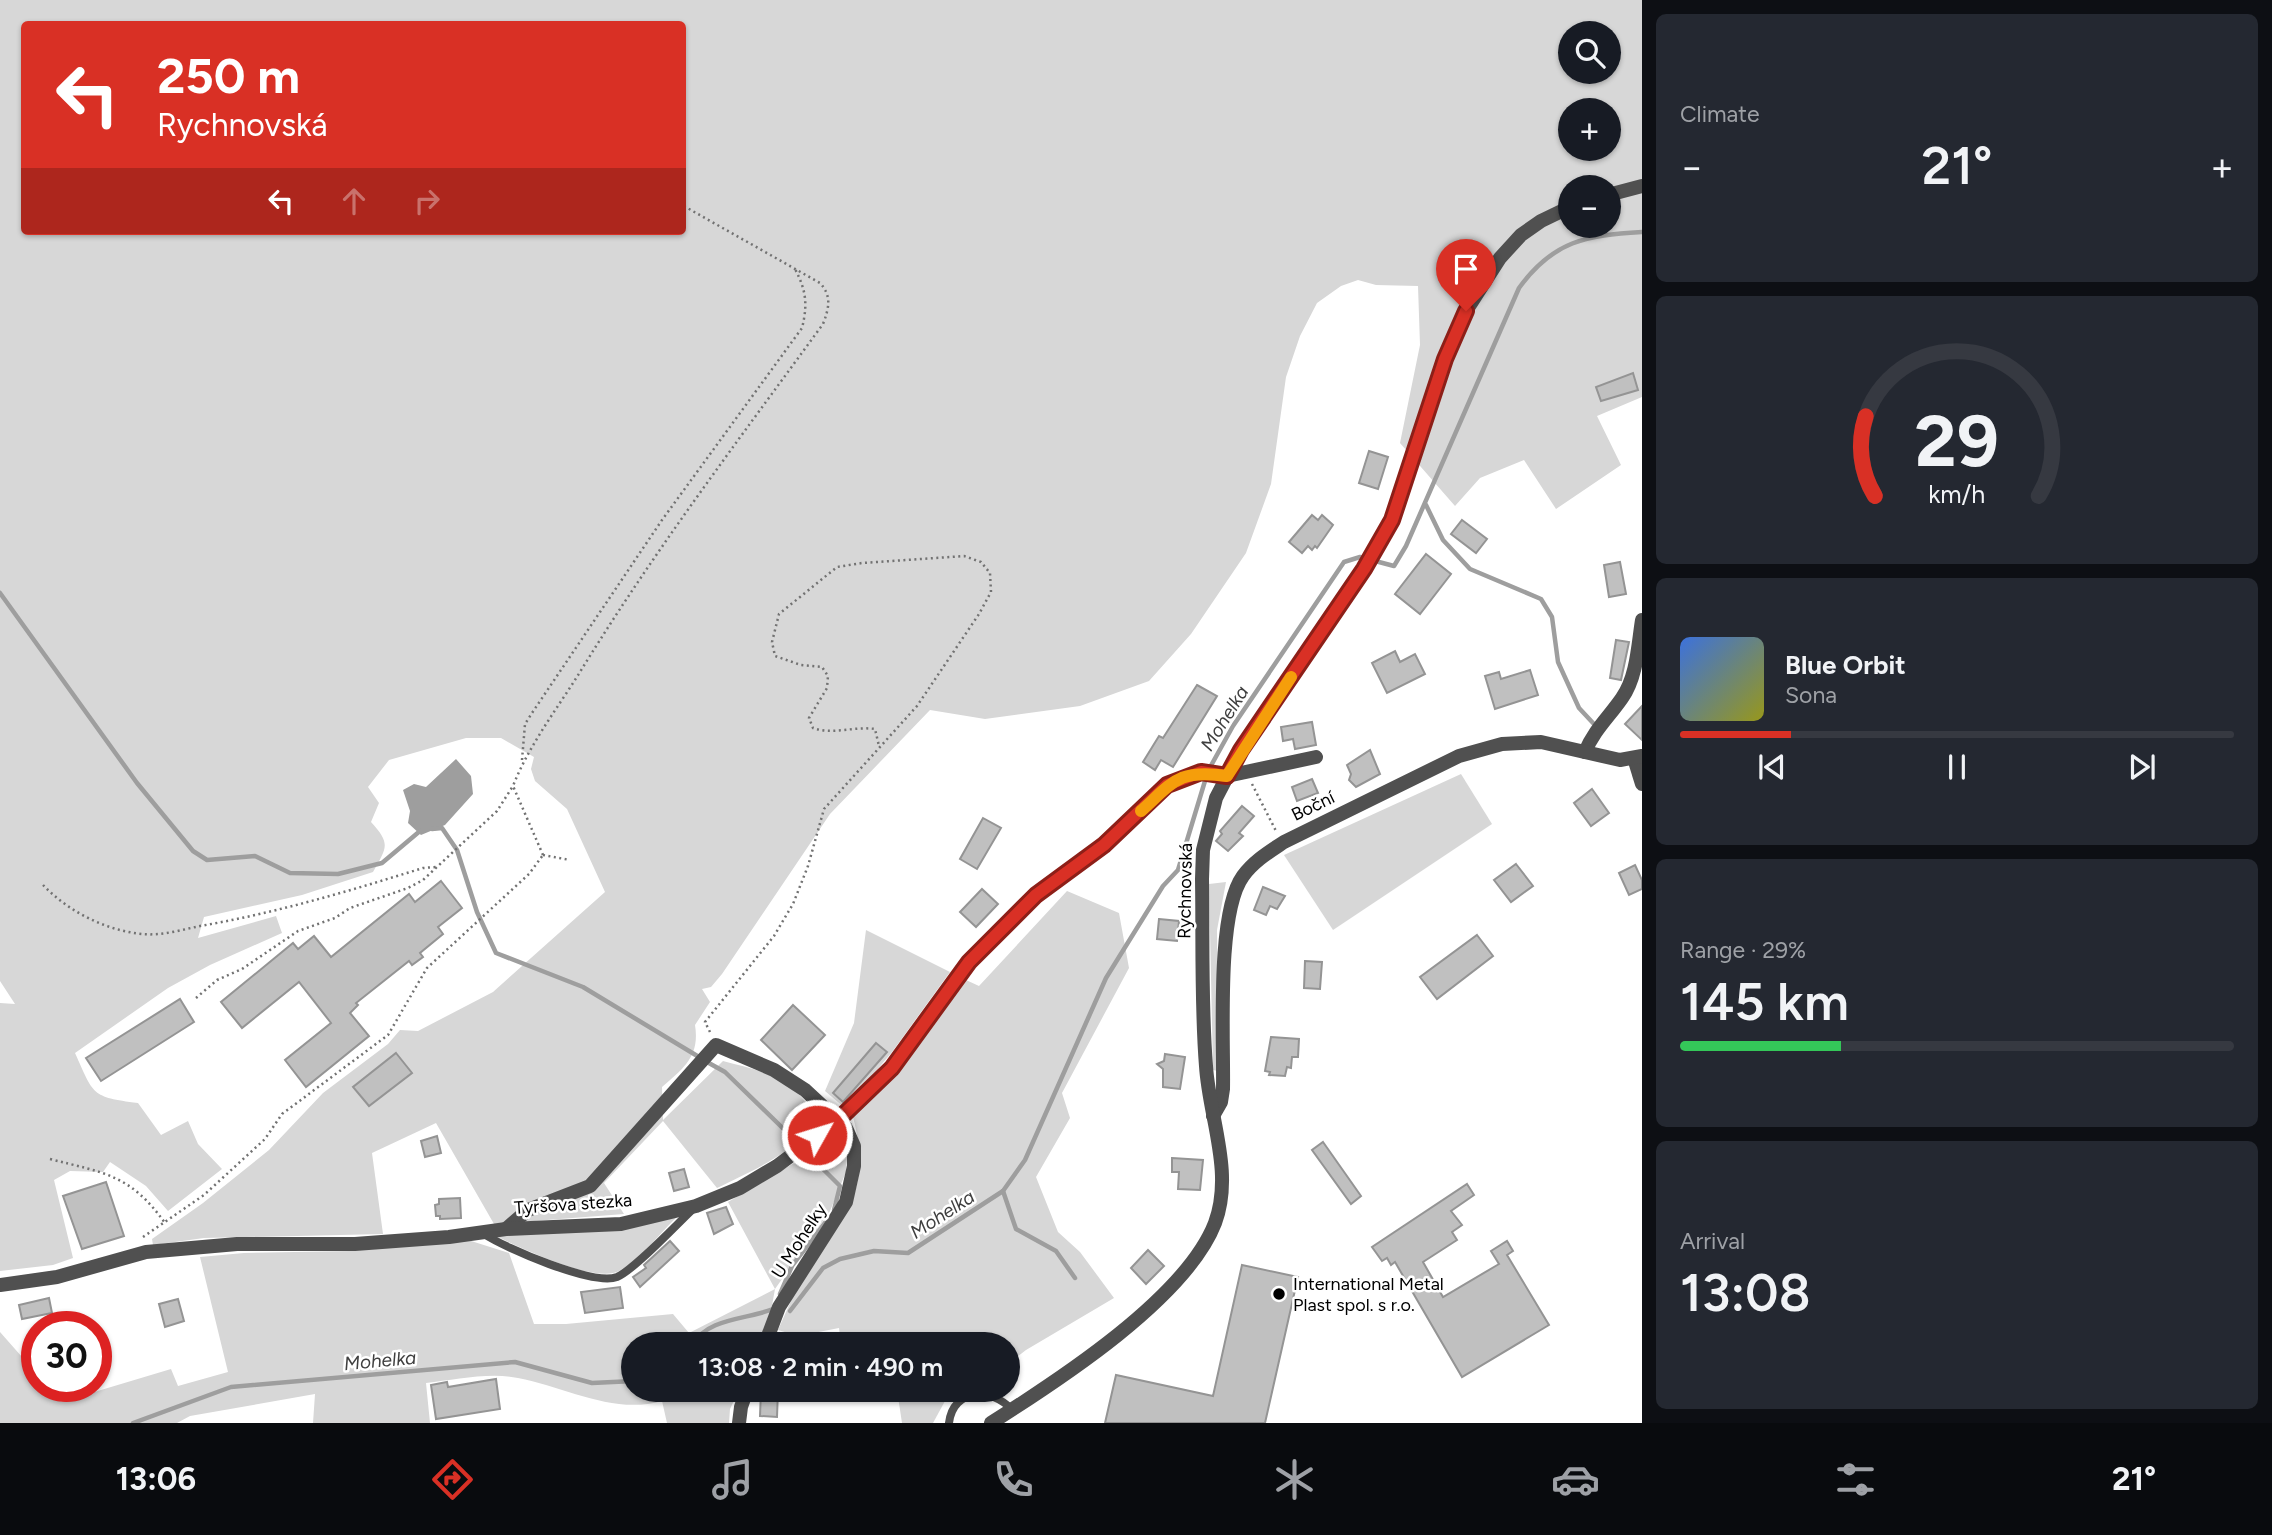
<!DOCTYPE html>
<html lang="en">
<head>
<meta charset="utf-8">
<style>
	:root { --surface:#171b24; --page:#242831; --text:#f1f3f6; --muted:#9ea1a6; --line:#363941; --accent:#d93025 }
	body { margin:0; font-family:Figtree,sans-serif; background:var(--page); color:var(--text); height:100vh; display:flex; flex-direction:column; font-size:26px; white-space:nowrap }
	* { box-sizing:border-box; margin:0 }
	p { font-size:23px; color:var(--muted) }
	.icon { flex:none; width:38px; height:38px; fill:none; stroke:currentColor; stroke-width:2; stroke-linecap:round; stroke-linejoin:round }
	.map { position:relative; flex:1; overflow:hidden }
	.sheet { display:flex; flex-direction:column; gap:14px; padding:14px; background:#0d0f14; width:630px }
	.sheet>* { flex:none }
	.banner { position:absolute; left:21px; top:21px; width:665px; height:214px; border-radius:7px; box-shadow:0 2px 5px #0004; background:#d93025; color:#fff; overflow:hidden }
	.buttons { position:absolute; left:1558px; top:21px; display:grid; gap:14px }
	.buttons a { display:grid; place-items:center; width:63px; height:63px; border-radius:50%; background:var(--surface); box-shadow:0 2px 5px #0004; font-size:35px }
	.speed { position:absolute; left:21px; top:1311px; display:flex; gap:14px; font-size:35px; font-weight:700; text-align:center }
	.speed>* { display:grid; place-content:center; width:91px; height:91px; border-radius:50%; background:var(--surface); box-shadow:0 2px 5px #0004; line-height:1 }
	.speed .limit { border:10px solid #d22; background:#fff; color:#111 }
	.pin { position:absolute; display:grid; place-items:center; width:60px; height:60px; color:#fff; margin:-72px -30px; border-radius:50% 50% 50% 0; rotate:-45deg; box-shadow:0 0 7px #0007 }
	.pin .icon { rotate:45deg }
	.me { position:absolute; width:77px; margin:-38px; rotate:51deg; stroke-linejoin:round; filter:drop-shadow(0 0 5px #0008) }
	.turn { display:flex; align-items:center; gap:24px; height:147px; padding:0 21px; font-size:32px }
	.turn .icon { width:91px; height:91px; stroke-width:2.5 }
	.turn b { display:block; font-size:49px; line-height:60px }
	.lanes { display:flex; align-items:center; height:66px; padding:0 21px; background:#0003; justify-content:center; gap:35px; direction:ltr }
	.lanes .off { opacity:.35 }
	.big { font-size:52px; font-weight:600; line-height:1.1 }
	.sheet .card { flex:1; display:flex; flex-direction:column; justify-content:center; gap:10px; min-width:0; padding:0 24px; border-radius:10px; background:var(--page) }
	.sheet .dial { align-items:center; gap:0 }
	.dial svg { height:182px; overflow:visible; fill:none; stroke:var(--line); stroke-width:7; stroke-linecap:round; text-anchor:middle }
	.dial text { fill:var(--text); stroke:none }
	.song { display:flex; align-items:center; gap:21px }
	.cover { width:84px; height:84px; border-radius:10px; background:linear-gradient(135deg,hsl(220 70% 55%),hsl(60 70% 35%)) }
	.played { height:7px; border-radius:4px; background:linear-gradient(90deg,var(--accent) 20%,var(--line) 20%) }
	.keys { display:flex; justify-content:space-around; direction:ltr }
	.heat { display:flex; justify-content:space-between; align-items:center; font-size:38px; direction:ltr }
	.charge { height:10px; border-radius:5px; background:linear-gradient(90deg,#34c759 29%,var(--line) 0) }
	.trip { position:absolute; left:621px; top:1332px; width:399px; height:70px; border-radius:35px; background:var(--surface); box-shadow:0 2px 5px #0004; font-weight:600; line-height:70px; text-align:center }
	.dock { display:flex; height:112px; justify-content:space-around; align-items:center; background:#090b0e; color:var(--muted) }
	.dock .icon { width:49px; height:49px }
	.dock .selected { color:var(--accent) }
	.dock b { font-size:32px; color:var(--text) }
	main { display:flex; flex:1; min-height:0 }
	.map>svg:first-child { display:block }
	.green { fill:#d7d7d7; fill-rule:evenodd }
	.water { fill:#9e9e9e }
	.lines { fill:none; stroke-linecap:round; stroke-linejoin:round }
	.stream { stroke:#9e9e9e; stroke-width:4.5 }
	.building { fill:#c0c0c0; stroke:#949494; stroke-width:2 }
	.path { stroke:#727272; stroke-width:2.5; stroke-dasharray:2 3.5; stroke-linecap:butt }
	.service { stroke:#505050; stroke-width:8 }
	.minor { stroke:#505050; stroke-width:14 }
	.tertiary { stroke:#505050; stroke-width:14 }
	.route-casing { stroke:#8d1f18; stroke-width:18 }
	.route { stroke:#d93025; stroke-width:12 }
	.slow { stroke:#f59e0b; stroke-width:12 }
	.poi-dot { fill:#000; stroke:#fff; stroke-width:2.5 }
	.labels { text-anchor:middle; stroke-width:5; stroke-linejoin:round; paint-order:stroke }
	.street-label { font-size:18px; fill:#000; stroke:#fff }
	.poi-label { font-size:18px; fill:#000; stroke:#fff; text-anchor:start }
	.water-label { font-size:19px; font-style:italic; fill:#3f3f3f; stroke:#fff }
</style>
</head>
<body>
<main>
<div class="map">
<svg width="1642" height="1423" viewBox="0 0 1642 1423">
	<rect width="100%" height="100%" fill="#fff"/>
	<g class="green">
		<path d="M0,0H1642V397L1597,416L1621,465L1556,509L1524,460L1480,478L1455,506L1400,443L1420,345L1418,286L1376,285L1358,280L1341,286L1317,303L1300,336L1286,377L1271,484L1246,553L1191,634L1149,681L1080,706L985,719L930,710L830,814L722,974L711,987L702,989L710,1002L695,1025C700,1056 684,1068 662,1087L663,1120L723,1061C740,1066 760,1069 775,1078C864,1125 761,1166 717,1188L663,1121L604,1183L624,1214L494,1224L436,1123L372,1153L383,1234L204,1238L153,1245L152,1239L203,1203L269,1150L323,1093L388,1044L400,1030L418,1031L493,992L605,892L567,809L535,781L531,769L534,757L501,738H466L389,760L368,787L379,803L371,822C391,844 387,847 373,872L302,895L204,917L198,938L276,916L282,933L210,965L168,988L75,1053C94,1095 91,1097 138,1103L161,1135L188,1121L198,1144L222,1169L168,1211L146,1186L110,1162L103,1172L70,1171L54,1180L73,1258L53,1265L0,1271V1003L15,1004L0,981ZM24,24H682V231H24ZM1570,33H1608V72H1570ZM1570,110H1608V149H1570ZM1570,187H1608V226H1570Z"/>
		<polygon points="1461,774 1492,824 1333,930 1284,855"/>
		<polygon points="1226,882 1217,930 1218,1071 1213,1070 1209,884"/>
		<path d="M1067,891L1119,913L1129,968L1062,1093L1070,1118L1036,1177L1058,1232L1080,1252L1114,1298L1026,1350L1008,1364V1344H841L839,1328L798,1336L778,1330C785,1315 791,1299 799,1285C837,1220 875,1201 853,1117L894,1075L966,980L979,986Z"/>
		<polygon points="866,930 950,972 892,1052 845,1108 825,1091 854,1023"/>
		<path d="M835,1128L839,1129L848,1145L846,1172L830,1211L775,1289L769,1322L759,1344H634V1390H739L730,1409L729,1423H667L662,1401C613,1415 566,1387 518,1378C489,1372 455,1380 426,1383L430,1423H313L315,1394L190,1416L177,1423H0V1332L37,1374V1386H47L61,1402L171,1369L178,1386L228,1372L200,1257L244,1253L350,1251L468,1240L509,1253L534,1324H566L673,1314L689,1333L775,1289L728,1202L801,1159Z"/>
		<path d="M678,1216C660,1233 641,1259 619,1271C595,1284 519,1247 496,1236Z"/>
		<polygon points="897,1390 951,1390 933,1423 902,1423"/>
	</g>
	<polygon class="water" points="456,759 471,776 473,794 445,825 421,835 408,823 410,811 403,790 414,784 426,787"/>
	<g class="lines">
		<g class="stream">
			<polyline points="1426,505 1443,540 1470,569 1541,599 1552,617 1558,662 1579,708 1593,723"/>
			<polyline points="0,593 137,783 193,851 207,860 255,856 290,873 338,874 382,863 420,831"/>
			<polyline points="432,829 442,828 457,850 477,912 496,953 583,987 699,1057"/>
			<polyline points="707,1062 725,1072 798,1143"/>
			<polyline points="805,1151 840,1186 834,1210"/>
			<polyline points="1003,1191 1016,1229 1056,1251 1075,1278"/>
			<polyline points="780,1294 792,1266 827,1220"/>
			<path d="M790,1311L823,1268L840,1259L874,1251L908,1253L1003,1191L1025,1160L1106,978L1163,886L1178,870L1208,771L1233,726L1344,562L1360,557L1394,566L1406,546L1519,288C1553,241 1586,235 1642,232"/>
			<path d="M694,1344C706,1318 750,1319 773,1309"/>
			<polyline points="133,1423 231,1387 515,1362 592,1383 634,1381"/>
		</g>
	</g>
	<g class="building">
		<polygon points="1633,373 1638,390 1601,401 1596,387"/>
		<polygon points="1369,451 1388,457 1378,489 1359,483"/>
		<polygon points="1312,515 1318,520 1322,515 1333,525 1317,548 1315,546 1312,550 1308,546 1302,553 1289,542"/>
		<polygon points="1462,520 1487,539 1476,553 1451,534"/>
		<polygon points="1426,554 1451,574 1420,614 1395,594"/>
		<polygon points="1620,562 1626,594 1609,597 1604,565"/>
		<polygon points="1616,640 1629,642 1621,680 1610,678"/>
		<polygon points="1395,651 1400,662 1415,654 1425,674 1387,693 1372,663"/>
		<polygon points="1530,670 1538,695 1495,709 1485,676 1499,672 1501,679"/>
		<polygon points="1197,685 1217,696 1173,767 1161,760 1155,770 1143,762 1159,736 1163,738"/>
		<polygon points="1642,706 1642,740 1625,724"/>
		<polygon points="1312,722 1316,745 1295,749 1293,739 1283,741 1281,727"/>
		<polygon points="1370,750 1380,774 1356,787 1349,780 1351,774 1347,765"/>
		<polygon points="1312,779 1318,793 1297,801 1292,787"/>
		<polygon points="1592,789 1609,813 1591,826 1574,803"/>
		<polygon points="1242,806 1254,816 1239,833 1243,836 1228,851 1216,841 1222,834 1220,831"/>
		<polygon points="983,818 1001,828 977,869 960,859"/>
		<polygon points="1516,864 1533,886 1511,902 1494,880"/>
		<polygon points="1635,865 1642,880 1642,889 1629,895 1619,873"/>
		<polygon points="441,881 462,908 438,927 443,934 420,953 423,957 412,965 409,961 356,1003 358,1005 350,1013 369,1036 306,1087 285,1060 331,1023 299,982 242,1028 221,1002 293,943 298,949 314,936 331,957 409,894 415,902"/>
		<polygon points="1263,887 1285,896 1277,909 1270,906 1266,915 1254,910"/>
		<polygon points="982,889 998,904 976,927 960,912"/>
		<polygon points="1159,919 1179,921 1177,941 1157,939"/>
		<polygon points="1477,935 1493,956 1437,999 1420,977"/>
		<polygon points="1305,961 1322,962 1320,989 1304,988"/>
		<polygon points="180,999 194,1022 101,1081 86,1058"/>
		<polygon points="793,1005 825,1035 792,1070 761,1040"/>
		<polygon points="1271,1037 1299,1039 1298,1057 1292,1057 1291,1068 1287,1067 1285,1076 1269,1075 1270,1072 1265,1071"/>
		<polygon points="876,1043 887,1052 843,1102 833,1093"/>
		<polygon points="396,1053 412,1073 369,1106 353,1087"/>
		<polygon points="1165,1054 1185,1057 1180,1089 1163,1087 1163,1069 1157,1064 1164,1061"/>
		<polygon points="437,1136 441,1153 425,1157 421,1141"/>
		<polygon points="1323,1142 1361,1196 1351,1204 1312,1150"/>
		<polygon points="1172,1158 1203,1160 1200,1190 1178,1189 1179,1172 1172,1172"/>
		<polygon points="684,1169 689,1187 674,1191 669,1173"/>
		<polygon points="106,1182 124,1236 82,1249 63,1196"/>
		<polygon points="1467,1184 1474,1195 1451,1211 1462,1225 1452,1232 1457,1240 1423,1262 1443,1297 1499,1264 1491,1251 1507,1241 1513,1251 1507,1255 1549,1325 1462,1377 1395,1262 1391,1265 1387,1258 1382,1261 1372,1247"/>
		<polygon points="460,1198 461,1218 440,1219 440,1216 436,1216 435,1205 439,1204 439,1199"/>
		<polygon points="726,1207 733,1224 714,1234 707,1213"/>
		<polygon points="670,1241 679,1251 640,1287 633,1277 646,1268 644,1265"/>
		<polygon points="1148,1250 1164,1266 1146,1284 1131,1268"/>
		<polygon points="1242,1265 1298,1277 1265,1423 1105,1423 1116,1375 1213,1396"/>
		<polygon points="620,1287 623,1308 585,1313 581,1292"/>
		<polygon points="49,1298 52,1313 22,1319 19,1305"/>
		<polygon points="178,1299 184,1321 165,1327 159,1304"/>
		<polygon points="496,1379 500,1409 436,1419 431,1385 447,1382 448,1387"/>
		<polygon points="761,1390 778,1390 777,1417 760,1416"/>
	</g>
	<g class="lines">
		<g class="path">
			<path d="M522,760L525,724L532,713L662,520L802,328C808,304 806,290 795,269"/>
			<polyline points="1252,784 1276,831"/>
			<path d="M543,855L513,786C529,745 557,709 580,672C654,551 740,438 823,324C829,308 832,296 820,283L682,205"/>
			<polyline points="543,855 570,860"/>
			<path d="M43,885C68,911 104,930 142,934C161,936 181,930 200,926C276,913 349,891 423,868L436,867"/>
			<polyline points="196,998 217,980 242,969 298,931 335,918 350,908 408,888 423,880 497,811 513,786"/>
			<path d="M710,1032L705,1022L774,936L793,904L808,866L824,809L917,706L979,614L991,592L990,573L981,562L964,556L862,563L837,567L779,614L772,642L775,656L801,665L822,667L828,676L827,688L809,718L813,728C833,735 854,726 875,729L879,746"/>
			<path d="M50,1159C104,1173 130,1174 165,1223"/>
			<polyline points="143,1237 204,1195 265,1139 282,1114 388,1035 427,968 529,874 543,855"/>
		</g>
		<g class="service">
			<path d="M484,1234C505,1248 593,1286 617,1277C634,1270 678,1223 694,1208"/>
			<path d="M949,1423C953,1388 992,1387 1012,1410"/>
		</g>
		<g class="minor">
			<path d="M1585,752C1594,730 1609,717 1622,698C1637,677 1638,645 1642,620"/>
			<polyline points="1634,758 1642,784"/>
			<polyline points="506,1229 528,1210 590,1186 716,1045 774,1070 805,1090 846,1128 854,1146 854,1166 846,1202 779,1307 765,1344"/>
			<polyline points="0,1285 57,1277 146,1252 237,1244 355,1244 449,1237 506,1229 621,1224 696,1206 740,1188 777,1166 838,1120 893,1068 969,962 1036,895 1104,845 1167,785 1201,772 1227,776 1316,757"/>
			<polyline points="739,1423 741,1407 747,1390"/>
		</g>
		<g class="tertiary">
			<polyline points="1608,195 1642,186"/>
			<path d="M1213,1116L1221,1102L1223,1089C1224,1040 1216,913 1243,876C1254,861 1269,852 1284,842L1459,756L1502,744L1541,742L1620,760L1642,756"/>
			<path d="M991,1423C1059,1380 1186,1298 1215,1223C1234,1172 1209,1117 1206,1066C1201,1004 1203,941 1202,879L1203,850L1216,798L1241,750L1364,569L1392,520L1452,341L1466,311L1500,258L1521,235L1541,221L1570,207"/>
		</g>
	</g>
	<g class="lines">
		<g class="route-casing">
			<polyline id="route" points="817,1135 838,1120 892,1068 969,962 1036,895 1104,845 1167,785 1201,772 1227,776 1241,750 1364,569 1392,520 1445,359 1466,311"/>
		</g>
		<use href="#route" class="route"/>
		<path class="slow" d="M1141,811C1174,781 1179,769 1227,776L1291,677"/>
	</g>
	<circle class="poi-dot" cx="1279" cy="1294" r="7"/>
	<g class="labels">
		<g class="street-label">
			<text transform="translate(1313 806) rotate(-26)" y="6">Boční</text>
			<text transform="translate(1185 891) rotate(-89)" y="6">Rychnovská</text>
			<text transform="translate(573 1204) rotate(-4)" y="6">Tyršova stezka</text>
			<text transform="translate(799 1241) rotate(-57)" y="6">U Mohelky</text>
		</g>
		<g class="poi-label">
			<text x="1293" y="1290">International Metal<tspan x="1293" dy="21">Plast spol. s r.o.</tspan></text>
		</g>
		<g class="water-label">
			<text transform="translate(1224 718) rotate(-58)" y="7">Mohelka</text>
			<text transform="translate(942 1214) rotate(-33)" y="7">Mohelka</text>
			<text transform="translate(380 1360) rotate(-5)" y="7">Mohelka</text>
		</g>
	</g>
</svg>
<div class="buttons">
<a><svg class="icon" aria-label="search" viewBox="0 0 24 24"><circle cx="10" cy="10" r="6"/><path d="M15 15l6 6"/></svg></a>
<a>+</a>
<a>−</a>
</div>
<div class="speed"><div class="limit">30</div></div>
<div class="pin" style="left:1466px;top:311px;background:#d93025"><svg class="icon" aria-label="arrive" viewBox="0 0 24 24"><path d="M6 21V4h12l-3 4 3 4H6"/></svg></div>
<svg class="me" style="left:817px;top:1135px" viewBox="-20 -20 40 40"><circle r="17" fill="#d93025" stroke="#fff" stroke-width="3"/><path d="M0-11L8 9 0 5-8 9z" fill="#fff"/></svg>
<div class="trip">13:08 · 2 min · 490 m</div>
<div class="banner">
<div class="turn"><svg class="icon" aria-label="left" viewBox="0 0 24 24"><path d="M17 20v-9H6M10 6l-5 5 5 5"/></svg><div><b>250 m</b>Rychnovská</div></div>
<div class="lanes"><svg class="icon" aria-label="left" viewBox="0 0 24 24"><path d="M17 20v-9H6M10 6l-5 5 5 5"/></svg><svg class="icon off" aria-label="ahead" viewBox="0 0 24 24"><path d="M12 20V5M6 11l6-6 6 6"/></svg><svg class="icon off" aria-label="right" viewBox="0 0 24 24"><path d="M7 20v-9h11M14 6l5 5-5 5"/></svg></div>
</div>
</div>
<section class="sheet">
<div class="card"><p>Climate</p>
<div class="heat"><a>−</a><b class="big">21°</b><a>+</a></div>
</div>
<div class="card dial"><svg viewBox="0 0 100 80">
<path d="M14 69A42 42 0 1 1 86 69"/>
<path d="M14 69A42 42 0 0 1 10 34" stroke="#d93025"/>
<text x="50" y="56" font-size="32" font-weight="700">29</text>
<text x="50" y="72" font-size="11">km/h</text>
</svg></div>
<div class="card">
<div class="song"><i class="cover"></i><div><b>Blue Orbit</b><p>Sona</p></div></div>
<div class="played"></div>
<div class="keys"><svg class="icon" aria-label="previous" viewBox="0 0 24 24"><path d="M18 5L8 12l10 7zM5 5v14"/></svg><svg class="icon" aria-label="pause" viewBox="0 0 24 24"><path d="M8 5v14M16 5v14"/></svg><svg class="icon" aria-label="next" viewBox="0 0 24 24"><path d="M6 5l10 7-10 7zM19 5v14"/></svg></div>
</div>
<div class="card"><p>Range · 29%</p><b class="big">145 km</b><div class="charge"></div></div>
<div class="card"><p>Arrival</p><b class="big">13:08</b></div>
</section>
</main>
<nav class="dock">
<b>13:06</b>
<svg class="icon selected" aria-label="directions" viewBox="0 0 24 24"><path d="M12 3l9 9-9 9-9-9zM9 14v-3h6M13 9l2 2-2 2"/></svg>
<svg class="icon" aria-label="music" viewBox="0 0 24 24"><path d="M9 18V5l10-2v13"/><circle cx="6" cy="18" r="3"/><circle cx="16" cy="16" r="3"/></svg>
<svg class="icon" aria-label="phone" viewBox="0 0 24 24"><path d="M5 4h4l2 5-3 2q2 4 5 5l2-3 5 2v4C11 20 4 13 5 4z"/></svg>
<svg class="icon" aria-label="climate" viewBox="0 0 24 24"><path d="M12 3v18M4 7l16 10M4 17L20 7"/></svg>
<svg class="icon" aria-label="car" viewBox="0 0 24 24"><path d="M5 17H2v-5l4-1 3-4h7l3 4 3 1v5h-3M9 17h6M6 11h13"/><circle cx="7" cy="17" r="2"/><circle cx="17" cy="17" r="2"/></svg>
<svg class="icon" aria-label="filters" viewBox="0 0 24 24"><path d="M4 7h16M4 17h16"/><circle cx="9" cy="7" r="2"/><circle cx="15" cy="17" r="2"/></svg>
<b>21°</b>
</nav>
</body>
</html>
